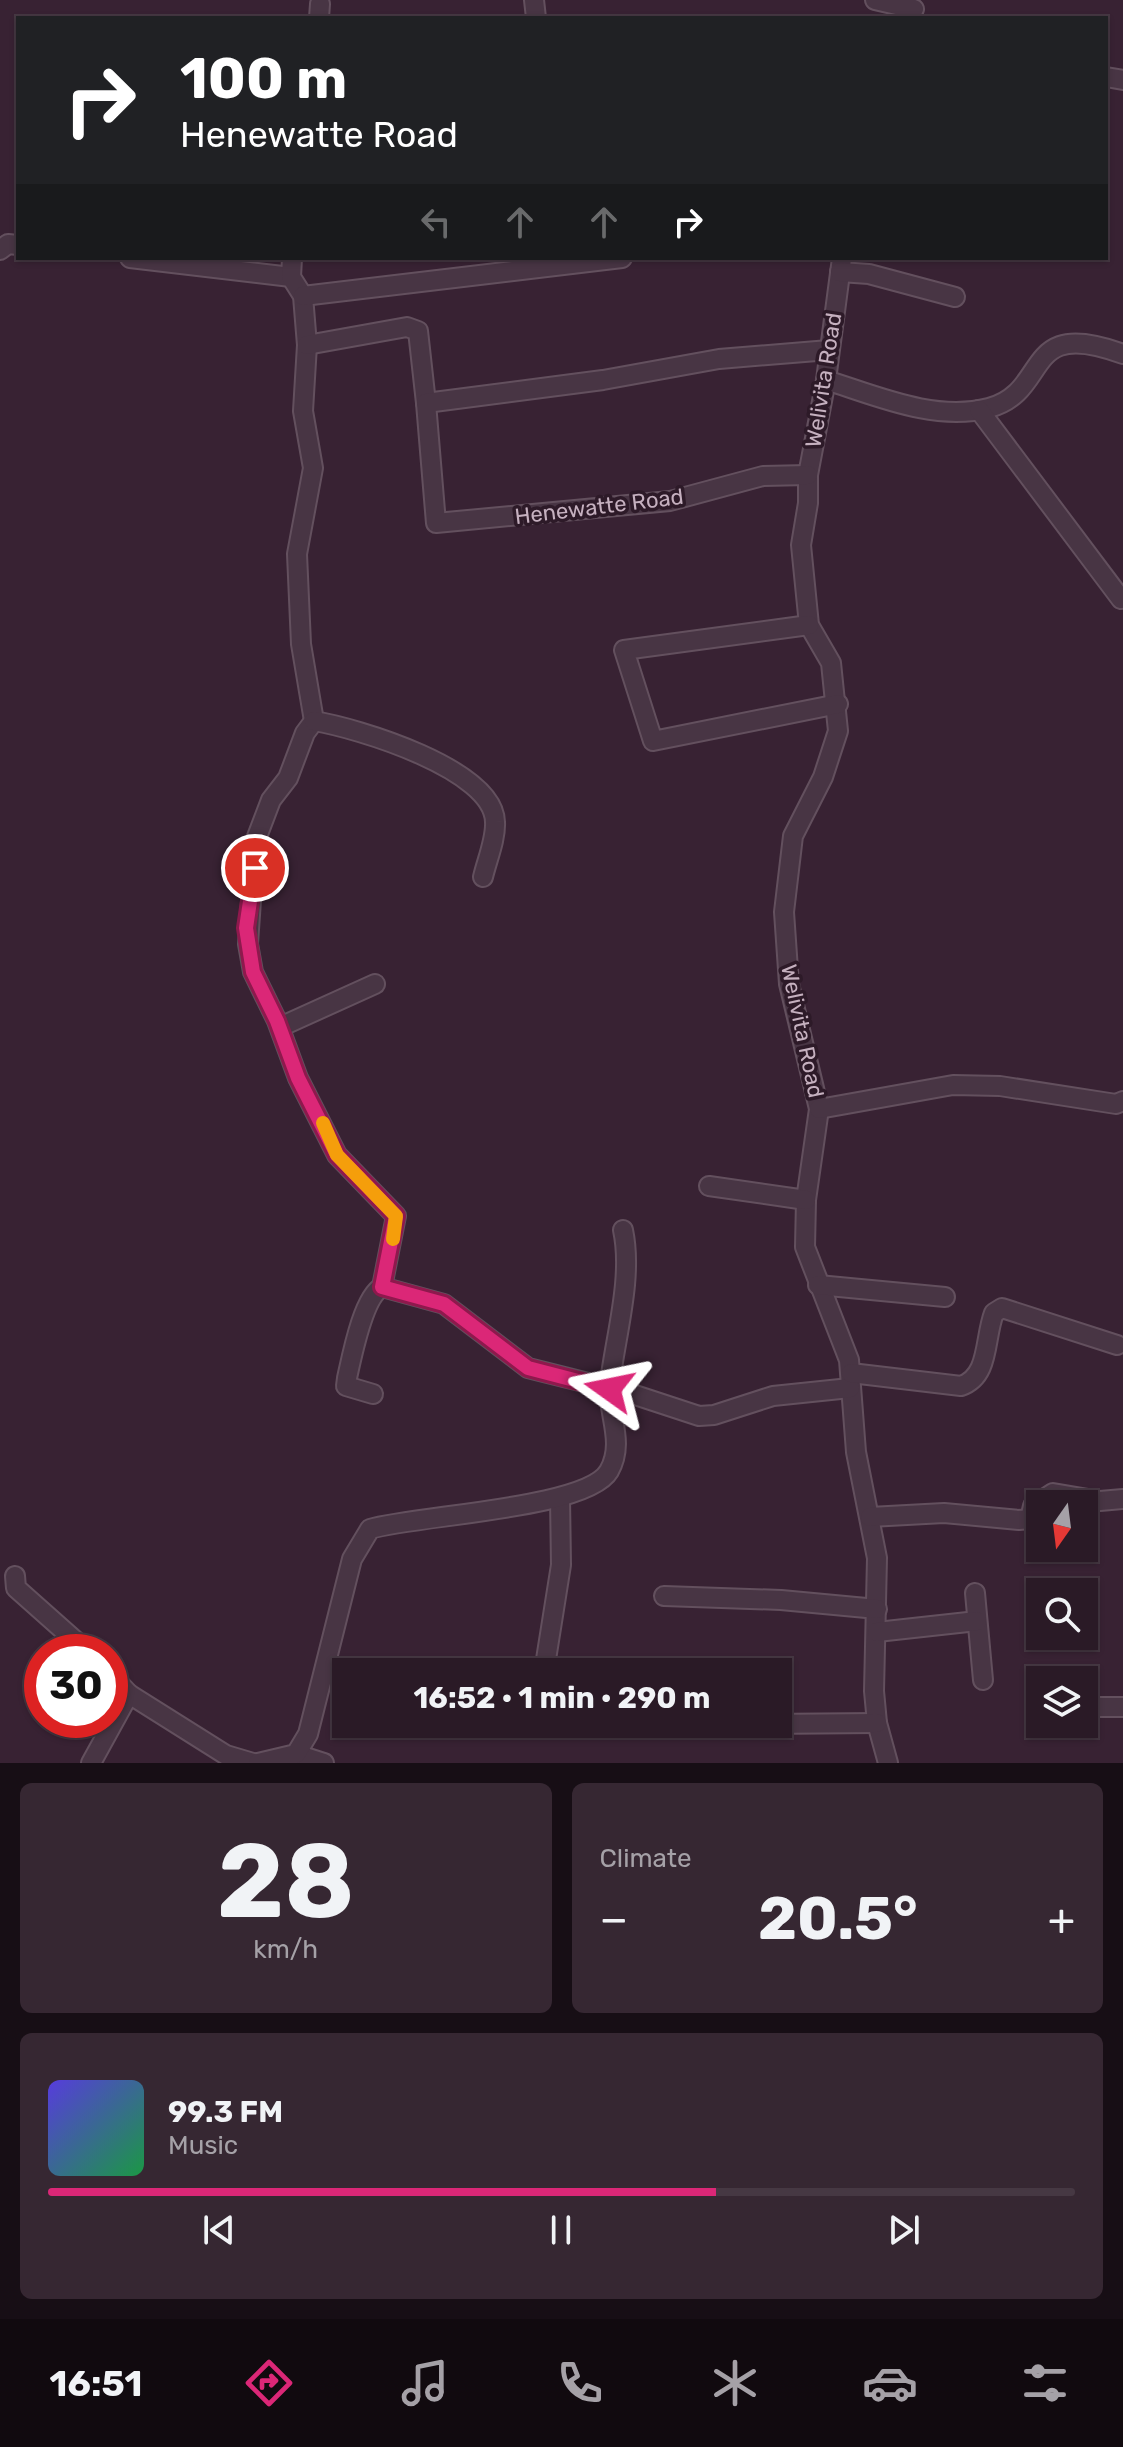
<!DOCTYPE html>
<html lang="en">
<head>
<meta charset="utf-8">
<style>
	:root { --surface:#2a1a26; --page:#362732; --text:#f1f3f6; --muted:#a5a1a7; --line:#463843; --accent:#db2777 }
	body { margin:0; font-family:Rubik,sans-serif; background:var(--page); color:var(--text); height:100vh; display:flex; flex-direction:column; font-size:30px; white-space:nowrap }
	* { box-sizing:border-box; margin:0 }
	p { font-size:26px; color:var(--muted) }
	.icon { flex:none; width:44px; height:44px; fill:none; stroke:currentColor; stroke-width:2; stroke-linecap:round; stroke-linejoin:round }
	.map { position:relative; height:1763px; overflow:hidden }
	.sheet { display:flex; flex-direction:column; gap:20px; padding:20px; background:#170e15; flex:1 }
	.sheet>* { flex:none }
	.guide { position:absolute; left:16px; top:16px; width:1092px; height:244px; border-radius:0px; box-shadow:0 2px 6px #0004,0 0 0 2px var(--line); background:#202124; color:#fff; overflow:hidden }
	.needle { width:52px; rotate:194deg }
	.controls { position:absolute; left:1026px; top:1490px; display:grid; gap:16px }
	.controls a { display:grid; place-items:center; width:72px; height:72px; border-radius:0px; background:var(--surface); box-shadow:0 2px 6px #0004,0 0 0 2px var(--line); font-size:40px }
	.speed { position:absolute; left:24px; top:1634px; display:flex; gap:16px; font-size:40px; font-weight:700; text-align:center }
	.speed>* { display:grid; place-content:center; width:104px; height:104px; border-radius:50%; background:var(--surface); box-shadow:0 2px 6px #0004,0 0 0 2px var(--line); line-height:1 }
	.speed .limit { border:12px solid #d22; background:#fff; color:#111 }
	.pin { position:absolute; display:grid; place-items:center; width:68px; height:68px; color:#fff; margin:-34px; border:4px solid #fff; border-radius:50%; box-shadow:0 2px 8px #0007 }
	.me { position:absolute; width:88px; margin:-44px; rotate:282deg; stroke-linejoin:round; filter:drop-shadow(0 0 6px #0008) }
	.turn { display:flex; align-items:center; gap:28px; height:168px; padding:0 32px; font-size:36px }
	.turn .icon { width:104px; height:104px; stroke-width:2.5 }
	.turn b { display:block; font-size:56px; line-height:68px }
	.lanes { display:flex; align-items:center; height:76px; padding:0 32px; background:#0003; justify-content:center; gap:40px; direction:ltr }
	.lanes .off { opacity:.35 }
	.big { font-size:60px; font-weight:700; line-height:1.1 }
	.sheet .card { flex:1; display:flex; flex-direction:column; justify-content:center; gap:12px; min-width:0; padding:0 28px; border-radius:12px; background:var(--page) }
	.sheet .dial { align-items:center; gap:0 }
	.dial b { font-size:104px; line-height:1 }
	.song { display:flex; align-items:center; gap:24px }
	.cover { width:96px; height:96px; border-radius:12px; background:linear-gradient(135deg,hsl(250 70% 55%),hsl(140 70% 35%)) }
	.played { height:8px; border-radius:4px; background:linear-gradient(90deg,var(--accent) 65%,var(--line) 65%) }
	.keys { display:flex; justify-content:space-around; direction:ltr }
	.heat { display:flex; justify-content:space-between; align-items:center; font-size:44px; direction:ltr }
	.sheet .tiles { flex:1; display:grid; gap:20px; grid-template-columns:1fr 1fr }
	.card:last-child { grid-column:span 2 }
	.trip { position:absolute; left:332px; top:1658px; width:460px; height:80px; border-radius:0px; background:var(--surface); box-shadow:0 2px 6px #0004,0 0 0 2px var(--line); font-weight:700; line-height:80px; text-align:center }
	.tabs { display:flex; height:128px; justify-content:space-around; align-items:center; background:#110a0f; color:var(--muted) }
	.tabs .icon { width:56px; height:56px }
	.tabs .current { color:var(--accent) }
	.tabs b { font-size:36px; color:var(--text) }
	.map>svg:first-child { display:block }
	.lines { fill:none; stroke-linecap:round; stroke-linejoin:round }
	.minor-casing { stroke:#63505e; stroke-width:22 }
	.minor { stroke:#483544; stroke-width:18 }
	.route-casing { stroke:#8e194d; stroke-width:20 }
	.route { stroke:#db2777; stroke-width:14 }
	.slow { stroke:#f59e0b; stroke-width:14 }
	.labels { text-anchor:middle; stroke-width:7; stroke-linejoin:round; paint-order:stroke }
	.street-label { font-size:22px; fill:#c5b0bf; stroke:#2d1a28 }
</style>
</head>
<body>
<div class="map">
<svg width="1123" height="1763" viewBox="0 0 1123 1763">
	<rect width="100%" height="100%" fill="#382233"/>
	<g class="lines">
		<g class="minor-casing">
			<g id="minor">
				<polyline points="534,0 536,18"/>
				<polyline points="875,0 914,9"/>
				<polyline points="319,18 320,4"/>
				<polyline points="1106,77 1123,80"/>
				<polyline points="0,250 8,244 18,245"/>
				<polyline points="130,258 291,277"/>
				<polyline points="292,258 291,277 303,296 307,345 303,411 313,468 297,554 301,644 314,721"/>
				<polyline points="842,258 826,380 808,475 808,503 801,545 809,625 831,663 838,731 823,777 793,836 784,912 789,984 819,1109 806,1200 805,1247 849,1360 856,1452 877,1558 874,1691 877,1723 888,1763"/>
				<polyline points="840,272 869,274 955,297"/>
				<polyline points="303,296 622,258"/>
				<polyline points="307,345 407,327 418,331 426,403"/>
				<path d="M826,380C877,396 935,422 989,408C1052,391 1020,316 1123,354"/>
				<polyline points="979,410 1121,599"/>
				<polyline points="808,475 763,476 670,501 436,523 426,403 603,380 719,359 829,350"/>
				<polyline points="809,625 624,650 653,741 838,704"/>
				<polyline points="314,721 305,733 288,778 271,800 255,842 248,944 253,972 277,1021 298,1078 337,1155 396,1216 382,1287 444,1304 528,1368 632,1394 699,1416 714,1415 773,1396 850,1388"/>
				<path d="M314,721C357,728 494,769 495,822C496,839 487,860 483,877"/>
				<polyline points="280,1027 375,984"/>
				<polyline points="819,1109 953,1085 1000,1086 1116,1104 1123,1101"/>
				<polyline points="709,1186 806,1200"/>
				<polyline points="818,1285 945,1297"/>
				<path d="M851,1373L961,1386C990,1376 984,1339 994,1313L1002,1308L1117,1345"/>
				<path d="M373,1394L346,1386L347,1378C352,1356 363,1297 382,1287"/>
				<polyline points="870,1517 944,1513 1019,1520 1030,1519 1033,1506 1053,1493 1100,1501 1123,1499"/>
				<polyline points="15,1576 16,1588 88,1652"/>
				<polyline points="975,1593 983,1680"/>
				<polyline points="664,1596 781,1600 877,1609"/>
				<polyline points="877,1632 977,1621"/>
				<polyline points="544,1672 561,1565 560,1498"/>
				<polyline points="110,1674 129,1694"/>
				<polyline points="1084,1707 1123,1707"/>
				<polyline points="624,1725 877,1723"/>
				<polyline points="296,1754 324,1763"/>
				<polyline points="91,1763 129,1694 226,1755 253,1763"/>
				<path d="M258,1763L296,1754L308,1734L352,1559L370,1529C417,1515 587,1509 609,1471C626,1441 606,1412 610,1382C616,1334 633,1277 623,1230"/>
			</g>
		</g>
		<use href="#minor" class="minor"/>
	</g>
	<g class="lines">
		<g class="route-casing">
			<polyline id="route" points="255,868 246,928 253,972 277,1021 298,1078 337,1155 396,1216 382,1287 444,1304 528,1368 609,1389"/>
		</g>
		<use href="#route" class="route"/>
		<polyline class="slow" points="323,1123 337,1155 396,1216 393,1239"/>
	</g>
	<g class="labels">
		<g class="street-label">
			<text transform="translate(823 380) rotate(-81)" y="8">Welivita Road</text>
			<text transform="translate(599 506) rotate(-7)" y="8">Henewatte Road</text>
			<text transform="translate(803 1031) rotate(78)" y="8">Welivita Road</text>
		</g>
	</g>
</svg>
<div class="controls">
<a><svg class="needle" viewBox="-14 -14 28 28"><path d="M0-13l5 13h-10z" fill="#e53935"/><path d="M0 13l5-13h-10z" fill="#a5a1a7"/></svg></a>
<a><svg class="icon" aria-label="search" viewBox="0 0 24 24"><circle cx="10" cy="10" r="6"/><path d="M15 15l6 6"/></svg></a>
<a><svg class="icon" aria-label="layers" viewBox="0 0 24 24"><path d="M12 4l9 5-9 5-9-5zM3 14l9 5 9-5"/></svg></a>
</div>
<div class="speed"><div class="limit">30</div></div>
<div class="pin" style="left:255px;top:868px;background:#d93025"><svg class="icon" aria-label="arrive" viewBox="0 0 24 24"><path d="M6 21V4h12l-3 4 3 4H6"/></svg></div>
<svg class="me" style="left:609px;top:1389px" viewBox="-20 -20 40 40"><path d="M0-17L14 15 0 8-14 15z" fill="#db2777" stroke="#fff" stroke-width="4"/></svg>
<div class="trip">16:52 · 1 min · 290 m</div>
<div class="guide">
<div class="turn"><svg class="icon" aria-label="right" viewBox="0 0 24 24"><path d="M7 20v-9h11M14 6l5 5-5 5"/></svg><div><b>100 m</b>Henewatte Road</div></div>
<div class="lanes"><svg class="icon off" aria-label="left" viewBox="0 0 24 24"><path d="M17 20v-9H6M10 6l-5 5 5 5"/></svg><svg class="icon off" aria-label="ahead" viewBox="0 0 24 24"><path d="M12 20V5M6 11l6-6 6 6"/></svg><svg class="icon off" aria-label="ahead" viewBox="0 0 24 24"><path d="M12 20V5M6 11l6-6 6 6"/></svg><svg class="icon" aria-label="right" viewBox="0 0 24 24"><path d="M7 20v-9h11M14 6l5 5-5 5"/></svg></div>
</div>
</div>
<section class="sheet">
<div class="tiles">
<div class="card dial"><b>28</b><p>km/h</p></div>
<div class="card"><p>Climate</p>
<div class="heat"><a>−</a><b class="big">20.5°</b><a>+</a></div>
</div>
<div class="card">
<div class="song"><i class="cover"></i><div><b>99.3 FM</b><p>Music</p></div></div>
<div class="played"></div>
<div class="keys"><svg class="icon" aria-label="previous" viewBox="0 0 24 24"><path d="M18 5L8 12l10 7zM5 5v14"/></svg><svg class="icon" aria-label="pause" viewBox="0 0 24 24"><path d="M8 5v14M16 5v14"/></svg><svg class="icon" aria-label="next" viewBox="0 0 24 24"><path d="M6 5l10 7-10 7zM19 5v14"/></svg></div>
</div>
</div>
</section>
<nav class="tabs">
<b>16:51</b>
<svg class="icon current" aria-label="directions" viewBox="0 0 24 24"><path d="M12 3l9 9-9 9-9-9zM9 14v-3h6M13 9l2 2-2 2"/></svg>
<svg class="icon" aria-label="music" viewBox="0 0 24 24"><path d="M9 18V5l10-2v13"/><circle cx="6" cy="18" r="3"/><circle cx="16" cy="16" r="3"/></svg>
<svg class="icon" aria-label="phone" viewBox="0 0 24 24"><path d="M5 4h4l2 5-3 2q2 4 5 5l2-3 5 2v4C11 20 4 13 5 4z"/></svg>
<svg class="icon" aria-label="climate" viewBox="0 0 24 24"><path d="M12 3v18M4 7l16 10M4 17L20 7"/></svg>
<svg class="icon" aria-label="car" viewBox="0 0 24 24"><path d="M5 17H2v-5l4-1 3-4h7l3 4 3 1v5h-3M9 17h6M6 11h13"/><circle cx="7" cy="17" r="2"/><circle cx="17" cy="17" r="2"/></svg>
<svg class="icon" aria-label="filters" viewBox="0 0 24 24"><path d="M4 7h16M4 17h16"/><circle cx="9" cy="7" r="2"/><circle cx="15" cy="17" r="2"/></svg>
</nav>
</body>
</html>
